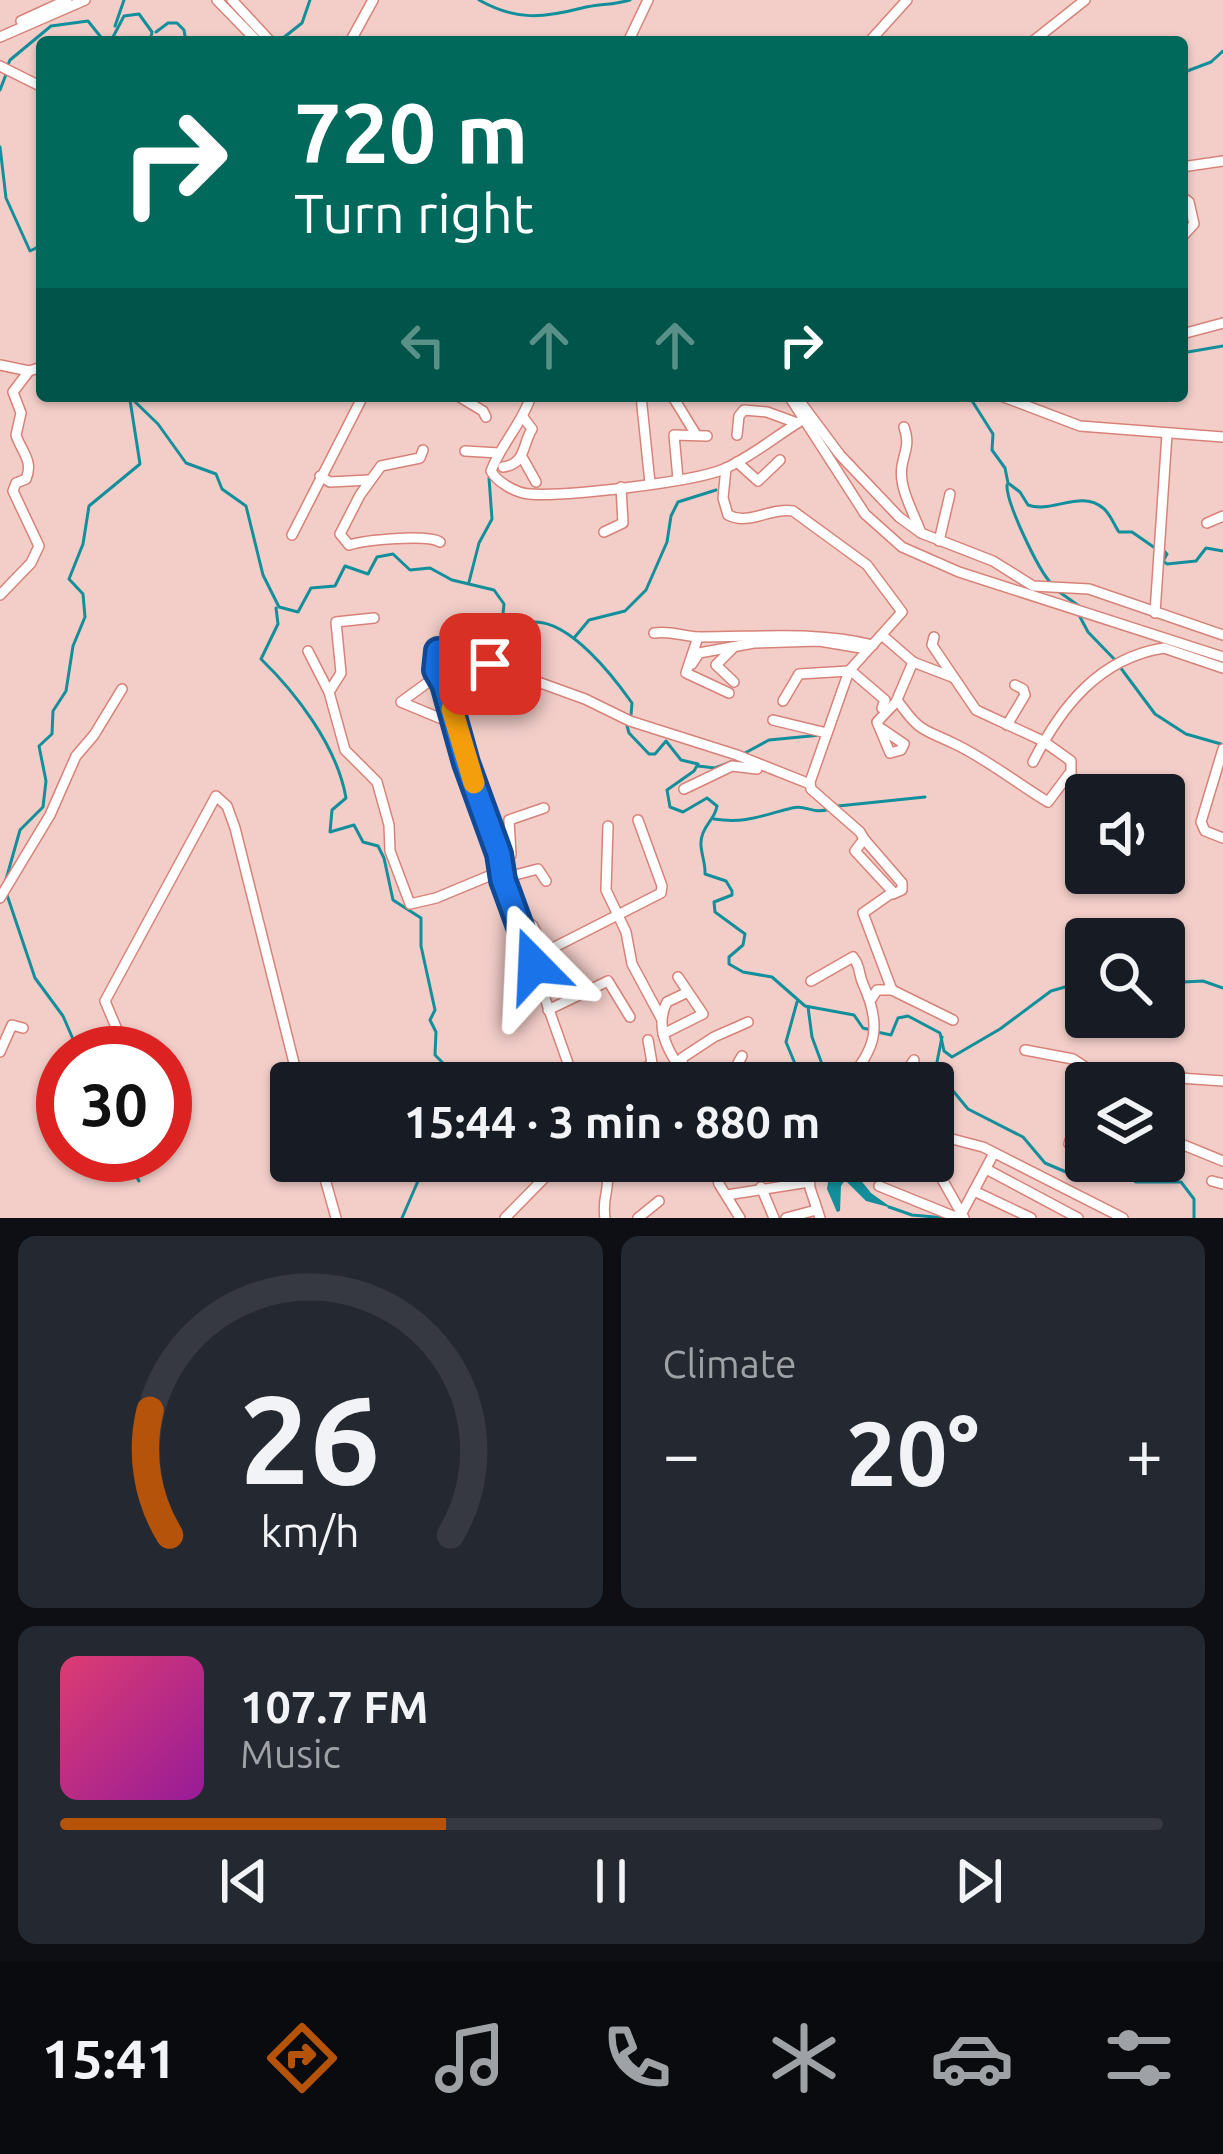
<!DOCTYPE html>
<html lang="en">
<head>
<meta charset="utf-8">
<style>
	:root { --surface:#171b24; --page:#242831; --text:#f1f3f6; --muted:#9ea1a6; --line:#363941; --accent:#b45309 }
	body { margin:0; font-family:Ubuntu,sans-serif; background:var(--page); color:var(--text); height:100vh; display:flex; flex-direction:column; font-size:45px; white-space:nowrap }
	* { box-sizing:border-box; margin:0 }
	p { font-size:39px; color:var(--muted) }
	.icon { flex:none; width:66px; height:66px; fill:none; stroke:currentColor; stroke-width:2; stroke-linecap:round; stroke-linejoin:round }
	.map { position:relative; height:1218px; overflow:hidden }
	.sheet { display:flex; flex-direction:column; gap:18px; padding:18px; background:#0d0f14; flex:1 }
	.sheet>* { flex:none }
	.banner { position:absolute; left:36px; top:36px; width:1152px; height:366px; border-radius:12px; box-shadow:0 3px 9px #0004; background:#00695c; color:#fff; overflow:hidden }
	.tools { position:absolute; left:1065px; top:774px; display:grid; gap:24px }
	.tools a { display:grid; place-items:center; width:120px; height:120px; border-radius:12px; background:var(--surface); box-shadow:0 3px 9px #0004; font-size:60px }
	.speed { position:absolute; left:36px; top:1026px; display:flex; gap:24px; font-size:60px; font-weight:700; text-align:center }
	.speed>* { display:grid; place-content:center; width:156px; height:156px; border-radius:50%; background:var(--surface); box-shadow:0 3px 9px #0004; line-height:1 }
	.speed .limit { border:18px solid #d22; background:#fff; color:#111 }
	.pin { position:absolute; display:grid; place-items:center; width:102px; height:102px; color:#fff; margin:-51px; border-radius:24px; box-shadow:0 6px 18px #0006 }
	.me { position:absolute; width:132px; margin:-66px; rotate:339deg; stroke-linejoin:round; filter:drop-shadow(0 0 9px #0008) }
	.turn { display:flex; align-items:center; gap:42px; height:252px; padding:0 60px; font-size:54px }
	.turn .icon { width:156px; height:156px; stroke-width:2.5 }
	.turn b { display:block; font-size:84px; line-height:102px }
	.lanes { display:flex; align-items:center; height:114px; padding:0 60px; background:#0003; justify-content:center; gap:60px; direction:ltr }
	.lanes .off { opacity:.35 }
	.big { font-size:90px; font-weight:600; line-height:1.1 }
	.sheet .card { flex:1; display:flex; flex-direction:column; justify-content:center; gap:18px; min-width:0; padding:0 42px; border-radius:18px; background:var(--page) }
	.sheet .dial { align-items:center; gap:0 }
	.dial svg { height:312px; overflow:visible; fill:none; stroke:var(--line); stroke-width:7; stroke-linecap:round; text-anchor:middle }
	.dial text { fill:var(--text); stroke:none }
	.song { display:flex; align-items:center; gap:36px }
	.cover { width:144px; height:144px; border-radius:18px; background:linear-gradient(135deg,hsl(340 70% 55%),hsl(300 70% 35%)) }
	.played { height:12px; border-radius:6px; background:linear-gradient(90deg,var(--accent) 35%,var(--line) 35%) }
	.keys { display:flex; justify-content:space-around; direction:ltr }
	.heat { display:flex; justify-content:space-between; align-items:center; font-size:66px; direction:ltr }
	.sheet .tiles { flex:1; display:grid; gap:18px; grid-template-columns:1fr 1fr }
	.card:last-child { grid-column:span 2 }
	.trip { position:absolute; left:270px; top:1062px; width:684px; height:120px; border-radius:12px; background:var(--surface); box-shadow:0 3px 9px #0004; font-weight:600; line-height:120px; text-align:center }
	.dock { display:flex; height:192px; justify-content:space-around; align-items:center; background:#090b0e; color:var(--muted) }
	.dock .icon { width:84px; height:84px }
	.dock .on { color:var(--accent) }
	.dock b { font-size:54px; color:var(--text) }
	.map>svg:first-child { display:block }
	.water { fill:#138f9c }
	.lines { fill:none; stroke-linecap:round; stroke-linejoin:round }
	.stream { stroke:#138f9c; stroke-width:3 }
	.minor-casing { stroke:#d78278; stroke-width:12 }
	.minor { stroke:#fff; stroke-width:9 }
	.route-casing { stroke:#114b97; stroke-width:30 }
	.route { stroke:#1a73e8; stroke-width:21 }
	.slow { stroke:#f59e0b; stroke-width:21 }
</style>
</head>
<body>
<div class="map">
<svg width="1223" height="1218" viewBox="0 0 1223 1218">
	<rect width="100%" height="100%" fill="#f3cec9"/>
	<polygon class="water" points="831,1161 853,1161 851,1168 871,1193 892,1208 866,1201 845,1180 841,1186 840,1211 837,1212 827,1189"/>
	<g class="lines">
		<g class="stream">
			<path d="M479,0C516,21 543,18 582,8C598,4 614,5 630,0"/>
			<polyline points="115,26 124,0"/>
			<polyline points="156,32 168,23 177,23 184,30 186,42"/>
			<polyline points="278,42 302,23 310,0"/>
			<polyline points="7,67 10,60 51,26 88,21 104,41 113,37 124,16 139,14 152,32 150,42"/>
			<polyline points="1182,73 1211,62 1223,51"/>
			<polyline points="0,90 7,72"/>
			<polyline points="0,147 6,198 30,251 42,245"/>
			<polyline points="1182,353 1223,346"/>
			<path d="M129,396L158,424L186,463L216,474L222,489L246,506L263,575L279,607L298,612L311,588L335,586L345,566L368,574L377,557L393,554L410,570L430,568L452,580L494,590L504,604L502,623L508,630C520,630 523,622 535,622C571,622 613,676 632,703L631,715"/>
			<path d="M969,396L993,434L992,450L1005,468L1008,483L1020,492L1028,505C1051,514 1081,489 1103,508C1110,513 1114,525 1119,532H1132L1155,548"/>
			<path d="M1007,485C1006,503 1039,571 1051,583"/>
			<polyline points="1164,551 1167,554 1163,561 1167,564 1196,561 1206,548 1223,551"/>
			<polyline points="469,582 479,543 492,519 489,478"/>
			<polyline points="1058,591 1079,606"/>
			<path d="M276,608L278,624L261,659C294,691 337,745 346,798L332,810L330,832L354,825L363,842L378,846L384,858L393,900L421,918V946L435,1010L430,1020L436,1032L435,1055L453,1073L454,1083"/>
			<polyline points="1079,615 1088,632 1117,662"/>
			<polyline points="574,638 589,620 625,611 646,590 667,542 671,516 678,502 716,490"/>
			<polyline points="496,663 510,651 512,632"/>
			<polyline points="1120,667 1155,714 1186,734 1221,744"/>
			<polyline points="488,693 491,671"/>
			<path d="M626,722L629,733L649,754H655L666,741L681,760L698,764L694,771L667,790L670,807L683,812L707,798L717,806C715,818 708,821 703,833C697,847 706,860 705,874L726,881L732,891V895L714,902L715,912L745,934L743,945L729,957V964L743,972L772,977L805,1006L854,1015L863,1028L871,1030"/>
			<polyline points="745,753 769,740 821,735"/>
			<polyline points="698,766 715,768 736,760"/>
			<polyline points="838,806 925,797"/>
			<path d="M714,819C746,824 763,815 792,808C807,804 811,815 830,809"/>
			<polyline points="5,883 20,830 43,807 46,781 39,746 52,734 53,711 66,691 73,646 85,617 83,594 69,579 83,544 89,506 140,464 130,400"/>
			<polyline points="6,892 35,978 63,1016 79,1053"/>
			<polyline points="1164,983 1203,981 1223,988"/>
			<polyline points="797,1002 786,1042 803,1083"/>
			<polyline points="808,1007 812,1037 829,1083"/>
			<polyline points="877,1032 891,1035 898,1018 908,1016 940,1033 944,1051 952,1057 1000,1029 1051,991 1086,981"/>
			<polyline points="942,1037 937,1062 949,1086 968,1109 1023,1137 1045,1163 1066,1172 1117,1171 1136,1182 1181,1182 1194,1199 1194,1218"/>
			<polyline points="123,1155 139,1181"/>
			<polyline points="889,1207 912,1215 945,1218"/>
			<polyline points="402,1218 418,1181 435,1161"/>
		</g>
		<g class="minor-casing">
			<g id="minor">
				<polyline points="217,0 258,42"/>
				<polyline points="232,0 271,42"/>
				<polyline points="21,21 67,0"/>
				<polyline points="0,37 85,0"/>
				<polyline points="350,42 373,0"/>
				<polyline points="628,42 648,0"/>
				<polyline points="869,42 907,0"/>
				<polyline points="1032,42 1085,0"/>
				<polyline points="0,66 42,87"/>
				<polyline points="1182,167 1223,161"/>
				<polyline points="1182,197 1189,202 1194,224 1182,237"/>
				<polyline points="1182,334 1223,323"/>
				<polyline points="0,365 29,371 42,367"/>
				<polyline points="423,396 437,396"/>
				<polyline points="458,396 483,411 486,417"/>
				<path d="M531,396C522,424 501,444 491,471C497,482 516,493 529,494C564,497 694,482 724,469C753,456 777,435 804,419"/>
				<polyline points="641,396 650,483"/>
				<polyline points="789,396 865,514 902,547 959,572 1223,657"/>
				<polyline points="796,396 840,455 899,517 921,533 993,561 1033,586 1089,589 1223,635"/>
				<polyline points="1001,396 1080,426 1223,437"/>
				<polyline points="673,397 695,433"/>
				<path d="M904,427C910,445 905,449 902,466C898,488 915,515 921,533"/>
				<polyline points="737,435 739,416 744,410 767,412 797,423"/>
				<path d="M423,450L420,458L381,466L360,495L340,534L349,545C365,540 427,534 440,542"/>
				<polyline points="465,451 499,453"/>
				<polyline points="522,457 536,482"/>
				<polyline points="737,462 758,481 780,460"/>
				<path d="M503,467C526,464 522,445 532,429L523,417"/>
				<path d="M726,468L723,498L728,515C749,526 770,507 793,511L867,565L902,612L849,671L810,782L811,789L860,832L864,839L855,851L893,892L863,913L892,990H877L872,998"/>
				<polyline points="320,476 330,482 369,480"/>
				<polyline points="678,479 674,435 707,436"/>
				<polyline points="1207,523 1223,516"/>
				<polyline points="604,532 623,523 621,487"/>
				<polyline points="292,535 363,396"/>
				<polyline points="939,541 950,494"/>
				<path d="M0,595L31,563L39,546L13,491L16,483L26,479C34,461 21,451 16,435L21,413L13,392L29,371"/>
				<polyline points="1155,613 1167,434"/>
				<path d="M654,633C671,630 684,637 701,637C760,637 815,631 873,645"/>
				<polyline points="883,636 913,662 952,677"/>
				<polyline points="698,637 686,673 729,693"/>
				<polyline points="934,637 932,645 976,710 1043,741 1071,761 1071,787 1077,798 1073,814"/>
				<polyline points="732,649 716,665 734,682"/>
				<polyline points="308,651 329,692 345,750 377,782 389,825 390,851 410,904 436,898 501,871"/>
				<polyline points="692,664 699,653 754,643 819,641 867,649"/>
				<polyline points="850,670 885,700 882,708 887,711"/>
				<polyline points="438,675 401,702 454,724"/>
				<polyline points="329,692 341,673 336,622 374,618"/>
				<path d="M897,700C922,735 923,728 957,745C988,760 1018,784 1048,802L1069,774"/>
				<polyline points="783,701 799,674 849,671"/>
				<polyline points="773,720 827,733"/>
				<polyline points="1007,725 1025,695 1023,689 1015,685"/>
				<polyline points="882,729 904,744 901,750 890,753 877,722 896,702 913,662"/>
				<polyline points="1223,749 1201,822 1205,831 1223,838"/>
				<path d="M1033,762C1061,707 1099,658 1164,648L1223,668"/>
				<polyline points="684,789 732,766 757,769"/>
				<polyline points="608,826 606,890 626,932 632,964 661,1018"/>
				<polyline points="864,839 902,883 902,890 893,894"/>
				<polyline points="501,863 511,855 509,820 544,808"/>
				<polyline points="514,894 510,881 515,875 538,869 546,881"/>
				<polyline points="0,898 50,815 76,756 94,735 122,689"/>
				<polyline points="513,909 533,926 541,944 535,958"/>
				<polyline points="537,956 661,893 662,886 638,820"/>
				<path d="M811,981L853,957C861,967 858,973 863,984C882,1025 877,1050 845,1083"/>
				<polyline points="892,990 953,1020"/>
				<polyline points="548,1010 608,981 630,1017"/>
				<polyline points="663,1034 703,1014 678,977"/>
				<polyline points="1025,1050 1073,1059 1093,1072 1223,1081"/>
				<polyline points="0,1052 12,1025 23,1028"/>
				<polyline points="137,1053 121,1039 105,1001 216,796 227,806 235,828 299,1083"/>
				<path d="M681,1069C666,1049 655,1025 667,1002L688,992"/>
				<polyline points="575,1083 503,880 482,800 465,763 444,684 435,670 437,652 499,668 585,699 630,721 737,755 810,784"/>
				<polyline points="626,1083 652,1063 648,1040"/>
				<polyline points="684,1083 682,1058 714,1037 748,1022"/>
				<polyline points="727,1083 742,1056"/>
				<polyline points="908,1083 903,1077 914,1060"/>
				<polyline points="933,1134 983,1147 1123,1218"/>
				<polyline points="1164,1137 1223,1161"/>
				<polyline points="1069,1144 1086,1088"/>
				<polyline points="320,1161 336,1218"/>
				<path d="M603,1161C614,1189 601,1192 605,1218"/>
				<polyline points="713,1161 719,1184 740,1218"/>
				<polyline points="768,1161 770,1166"/>
				<polyline points="808,1161 810,1188 820,1218"/>
				<polyline points="916,1161 938,1172 964,1218"/>
				<polyline points="988,1170 1078,1218"/>
				<polyline points="1212,1181 1223,1184"/>
				<polyline points="879,1186 958,1218"/>
				<polyline points="761,1187 774,1218"/>
				<polyline points="974,1191 1031,1218"/>
				<polyline points="727,1195 809,1182"/>
				<polyline points="962,1213 994,1153"/>
				<polyline points="505,1218 561,1161"/>
				<polyline points="638,1218 659,1201"/>
				<polyline points="786,1218 816,1210"/>
			</g>
		</g>
		<use href="#minor" class="minor"/>
	</g>
	<g class="lines">
		<g class="route-casing">
			<polyline id="route" points="490,664 438,651 436,670 444,684 466,763 499,854 503,880 534,965"/>
		</g>
		<use href="#route" class="route"/>
		<polyline class="slow" points="452,709 474,783"/>
	</g>
</svg>
<div class="tools">
<a><svg class="icon" aria-label="sound" viewBox="0 0 24 24"><path d="M4 9h4l5-4v14l-5-4H4zM17 9q2 3 0 6"/></svg></a>
<a><svg class="icon" aria-label="search" viewBox="0 0 24 24"><circle cx="10" cy="10" r="6"/><path d="M15 15l6 6"/></svg></a>
<a><svg class="icon" aria-label="layers" viewBox="0 0 24 24"><path d="M12 4l9 5-9 5-9-5zM3 14l9 5 9-5"/></svg></a>
</div>
<div class="speed"><div class="limit">30</div></div>
<div class="pin" style="left:490px;top:664px;background:#d93025"><svg class="icon" aria-label="arrive" viewBox="0 0 24 24"><path d="M6 21V4h12l-3 4 3 4H6"/></svg></div>
<svg class="me" style="left:534px;top:965px" viewBox="-20 -20 40 40"><path d="M0-17L14 15 0 8-14 15z" fill="#1a73e8" stroke="#fff" stroke-width="4"/></svg>
<div class="trip">15:44 · 3 min · 880 m</div>
<div class="banner">
<div class="turn"><svg class="icon" aria-label="right" viewBox="0 0 24 24"><path d="M7 20v-9h11M14 6l5 5-5 5"/></svg><div><b>720 m</b>Turn right</div></div>
<div class="lanes"><svg class="icon off" aria-label="left" viewBox="0 0 24 24"><path d="M17 20v-9H6M10 6l-5 5 5 5"/></svg><svg class="icon off" aria-label="ahead" viewBox="0 0 24 24"><path d="M12 20V5M6 11l6-6 6 6"/></svg><svg class="icon off" aria-label="ahead" viewBox="0 0 24 24"><path d="M12 20V5M6 11l6-6 6 6"/></svg><svg class="icon" aria-label="right" viewBox="0 0 24 24"><path d="M7 20v-9h11M14 6l5 5-5 5"/></svg></div>
</div>
</div>
<section class="sheet">
<div class="tiles">
<div class="card dial"><svg viewBox="0 0 100 80">
<path d="M14 69A42 42 0 1 1 86 69"/>
<path d="M14 69A42 42 0 0 1 9 37" stroke="#b45309"/>
<text x="50" y="56" font-size="32" font-weight="700">26</text>
<text x="50" y="72" font-size="11">km/h</text>
</svg></div>
<div class="card"><p>Climate</p>
<div class="heat"><a>−</a><b class="big">20°</b><a>+</a></div>
</div>
<div class="card">
<div class="song"><i class="cover"></i><div><b>107.7 FM</b><p>Music</p></div></div>
<div class="played"></div>
<div class="keys"><svg class="icon" aria-label="previous" viewBox="0 0 24 24"><path d="M18 5L8 12l10 7zM5 5v14"/></svg><svg class="icon" aria-label="pause" viewBox="0 0 24 24"><path d="M8 5v14M16 5v14"/></svg><svg class="icon" aria-label="next" viewBox="0 0 24 24"><path d="M6 5l10 7-10 7zM19 5v14"/></svg></div>
</div>
</div>
</section>
<nav class="dock">
<b>15:41</b>
<svg class="icon on" aria-label="directions" viewBox="0 0 24 24"><path d="M12 3l9 9-9 9-9-9zM9 14v-3h6M13 9l2 2-2 2"/></svg>
<svg class="icon" aria-label="music" viewBox="0 0 24 24"><path d="M9 18V5l10-2v13"/><circle cx="6" cy="18" r="3"/><circle cx="16" cy="16" r="3"/></svg>
<svg class="icon" aria-label="phone" viewBox="0 0 24 24"><path d="M5 4h4l2 5-3 2q2 4 5 5l2-3 5 2v4C11 20 4 13 5 4z"/></svg>
<svg class="icon" aria-label="climate" viewBox="0 0 24 24"><path d="M12 3v18M4 7l16 10M4 17L20 7"/></svg>
<svg class="icon" aria-label="car" viewBox="0 0 24 24"><path d="M5 17H2v-5l4-1 3-4h7l3 4 3 1v5h-3M9 17h6M6 11h13"/><circle cx="7" cy="17" r="2"/><circle cx="17" cy="17" r="2"/></svg>
<svg class="icon" aria-label="filters" viewBox="0 0 24 24"><path d="M4 7h16M4 17h16"/><circle cx="9" cy="7" r="2"/><circle cx="15" cy="17" r="2"/></svg>
</nav>
</body>
</html>
